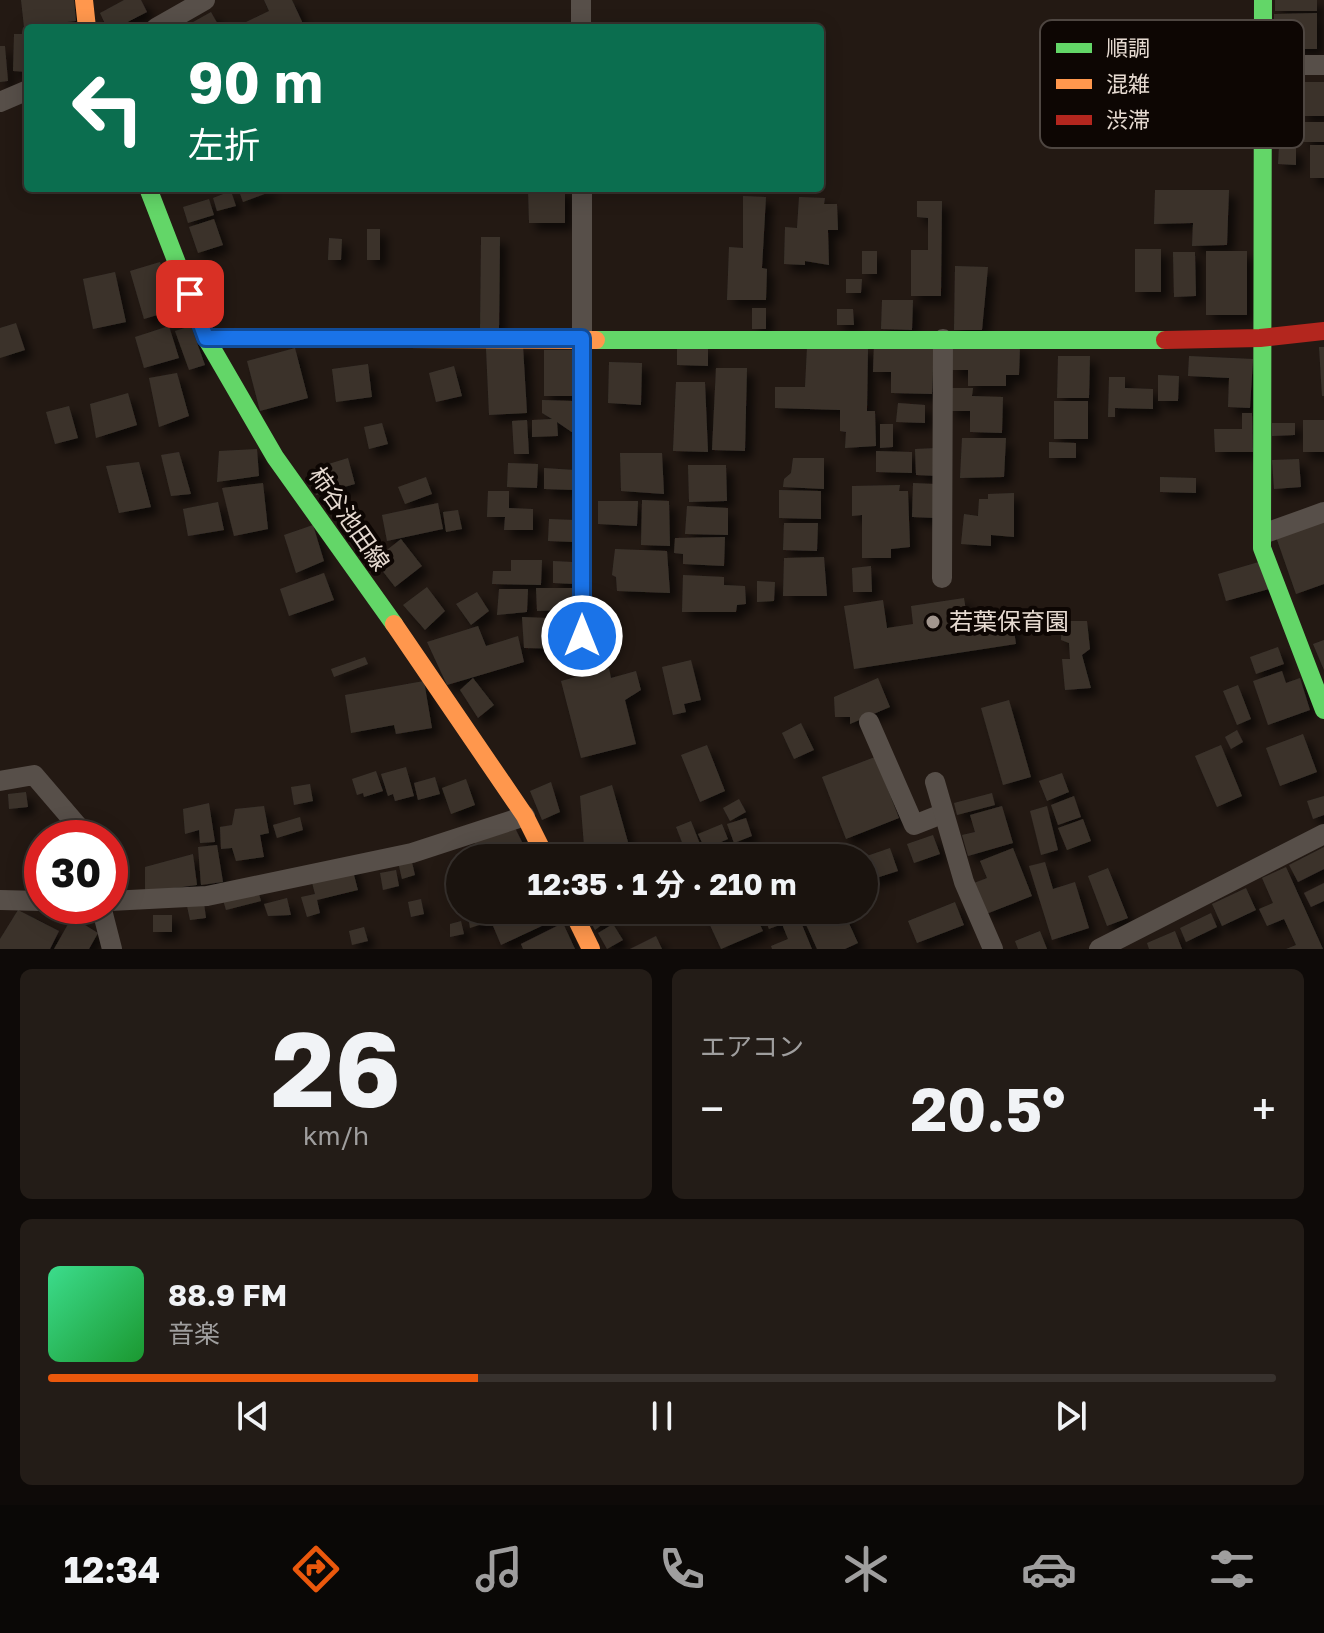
<!DOCTYPE html>
<html lang="ja">
<head>
<meta charset="utf-8">
<style>
	:root { --surface:#1a130e; --page:#231c17; --text:#f1f3f6; --muted:#9f9e9e; --line:#38322e; --accent:#ea580c }
	body { margin:0; font-family:"Golos Text","Noto Sans JP",sans-serif; background:var(--page); color:var(--text); height:100vh; display:flex; flex-direction:column; font-size:30px; white-space:nowrap }
	* { box-sizing:border-box; margin:0 }
	p { font-size:26px; color:var(--muted) }
	.icon { flex:none; width:44px; height:44px; fill:none; stroke:currentColor; stroke-width:2; stroke-linecap:round; stroke-linejoin:round }
	.map { position:relative; height:949px; overflow:hidden }
	.panel { display:flex; flex-direction:column; gap:20px; padding:20px; background:#0e0a08; flex:1 }
	.panel>* { flex:none }
	.hud { position:absolute; left:24px; top:24px; width:800px; height:168px; border-radius:8px; box-shadow:0 4px 20px #0003,0 0 0 2px var(--line); background:#0b6e4f; color:#fff; overflow:hidden }
	.speed { position:absolute; left:24px; top:820px; display:flex; gap:16px; font-size:40px; font-weight:700; text-align:center }
	.speed>* { display:grid; place-content:center; width:104px; height:104px; border-radius:50%; background:var(--surface); box-shadow:0 4px 20px #0003,0 0 0 2px var(--line); line-height:1 }
	.speed .limit { border:12px solid #d22; background:#fff; color:#111 }
	.pin { position:absolute; display:grid; place-items:center; width:68px; height:68px; color:#fff; margin:-34px; border-radius:16px; box-shadow:0 4px 12px #0006 }
	.me { position:absolute; width:88px; margin:-44px; rotate:0deg; stroke-linejoin:round; filter:drop-shadow(0 0 6px #0008) }
	.turn { display:flex; align-items:center; gap:28px; height:168px; padding:0 32px; font-size:36px }
	.turn .icon { width:104px; height:104px; stroke-width:2.5 }
	.turn b { display:block; font-size:56px; line-height:68px }
	.big { font-size:60px; font-weight:700; line-height:1.1 }
	.panel .widget { flex:1; display:flex; flex-direction:column; justify-content:center; gap:12px; min-width:0; padding:0 28px; border-radius:12px; background:var(--page) }
	.panel .dial { align-items:center; gap:0 }
	.dial b { font-size:104px; line-height:1 }
	.song { display:flex; align-items:center; gap:24px }
	.cover { width:96px; height:96px; border-radius:12px; background:linear-gradient(135deg,hsl(150 70% 55%),hsl(130 70% 35%)) }
	.played { height:8px; border-radius:4px; background:linear-gradient(90deg,var(--accent) 35%,var(--line) 35%) }
	.keys { display:flex; justify-content:space-around; direction:ltr }
	.heat { display:flex; justify-content:space-between; align-items:center; font-size:44px; direction:ltr }
	.panel .tiles { flex:1; display:grid; gap:20px; grid-template-columns:1fr 1fr }
	.widget:last-child { grid-column:span 2 }
	.trip { position:absolute; left:446px; top:844px; width:432px; height:80px; border-radius:40px; background:var(--surface); box-shadow:0 4px 20px #0003,0 0 0 2px var(--line); font-weight:700; line-height:80px; text-align:center }
	.dock { display:flex; height:128px; justify-content:space-around; align-items:center; background:#0a0806; color:var(--muted) }
	.dock .icon { width:56px; height:56px }
	.dock .current { color:var(--accent) }
	.dock b { font-size:36px; color:var(--text) }
	.map>svg:first-child { display:block }
	.building { fill:#3a332c; filter:url(#shadow) }
	.lines { fill:none; stroke-linecap:round; stroke-linejoin:round }
	.street { stroke:#574f49; stroke-width:20 }
	.fast { stroke:#63d668; stroke-width:18 }
	.slow { stroke:#ff974d; stroke-width:18 }
	.jam { stroke:#b3261e; stroke-width:18 }
	.route-casing { stroke:#114b97; stroke-width:20 }
	.route { stroke:#1a73e8; stroke-width:14 }
	.poi-dot { fill:#a2968e; stroke:#0d0603; stroke-width:3 }
	.labels { text-anchor:middle; stroke-width:8; stroke-linejoin:round; paint-order:stroke }
	.street-label { font-size:24px; fill:#e6dad1; stroke:#0d0603 }
	.poi-label { font-size:24px; fill:#e6dad1; stroke:#0d0603; text-anchor:start }
	.key { fill:#0d0603; stroke:#4e4641; stroke-width:2 }
	.key-label { font-size:22px; fill:#e6dad1 }
</style>
</head>
<body>
<div class="map">
<svg width="1324" height="949" viewBox="0 0 1324 949">
	<defs>
		<filter id="shadow"><feDropShadow dx="7" dy="7" stdDeviation="4" flood-color="#0009"/></filter>
	</defs>
	<rect width="100%" height="100%" fill="#231913"/>
	<g class="building">
		<polygon points="21,0 74,0 76,21 24,27"/>
		<polygon points="124,0 141,0 147,12 116,28 107,28 100,13"/>
		<polygon points="264,0 292,0 305,28 249,28 246,22 269,11"/>
		<rect x="1275" y="0" width="42" height="11"/>
		<polygon points="211,12 220,28 188,28 186,26"/>
		<polygon points="1317,13 1317,49 1274,49 1274,14"/>
		<polygon points="14,34 28,34 28,72 13,71"/>
		<polygon points="0,46 5,46 8,81 0,82"/>
		<polygon points="1302,82 1324,82 1324,116 1301,116"/>
		<rect x="1304" y="122" width="20" height="20"/>
		<rect x="1310" y="145" width="14" height="33"/>
		<polygon points="1279,147 1296,148 1296,165 1278,164"/>
		<polygon points="238,188 269,188 270,192 243,202"/>
		<polygon points="528,188 565,188 565,223 529,223"/>
		<polygon points="1155,190 1229,190 1227,245 1192,246 1193,223 1154,224"/>
		<polygon points="231,191 236,206 217,211 213,198"/>
		<polygon points="743,196 766,197 762,268 767,269 766,300 727,300 729,247 743,248"/>
		<polygon points="799,197 825,198 824,204 837,204 838,230 828,230 829,265 805,261 805,265 784,264 785,227 797,228"/>
		<polygon points="209,199 214,215 188,223 183,207"/>
		<polygon points="917,201 942,201 941,296 911,296 911,250 928,250 928,218 917,217"/>
		<polygon points="214,219 223,245 198,253 189,227"/>
		<rect x="367" y="229" width="13" height="31"/>
		<polygon points="481,237 500,237 499,334 480,333"/>
		<polygon points="329,238 342,239 341,260 328,260"/>
		<rect x="1135" y="249" width="26" height="43"/>
		<rect x="862" y="251" width="15" height="23"/>
		<rect x="1206" y="251" width="41" height="64"/>
		<polygon points="1173,252 1195,252 1196,296 1174,297"/>
		<polygon points="160,262 174,310 144,319 130,271"/>
		<polygon points="955,266 988,267 982,330 954,330"/>
		<polygon points="115,272 126,322 93,329 83,279"/>
		<polygon points="846,279 862,279 861,293 846,293"/>
		<polygon points="882,300 913,300 912,330 881,329"/>
		<rect x="752" y="308" width="14" height="21"/>
		<polygon points="837,309 853,309 854,325 837,325"/>
		<polygon points="16,323 25,350 0,358 0,328"/>
		<polygon points="169,326 179,358 144,368 135,337"/>
		<polygon points="191,326 205,365 189,370 175,331"/>
		<polygon points="874,343 934,345 932,394 891,393 891,372 873,372"/>
		<polygon points="523,346 527,413 489,415 486,348"/>
		<polygon points="708,346 708,366 677,365 677,348"/>
		<polygon points="952,346 1020,346 1019,375 1006,375 1006,386 968,386 968,370 952,370"/>
		<polygon points="807,347 868,348 867,411 875,411 876,446 845,448 846,432 840,431 840,410 775,408 775,387 805,387"/>
		<polygon points="1319,347 1324,347 1324,396 1322,396"/>
		<polygon points="295,348 308,398 260,411 247,361"/>
		<rect x="544" y="350" width="29" height="46"/>
		<polygon points="1058,356 1090,356 1089,398 1057,398"/>
		<polygon points="1189,356 1253,359 1250,408 1228,407 1229,378 1188,376"/>
		<polygon points="609,362 642,363 641,405 608,403"/>
		<polygon points="368,364 372,397 336,402 332,369"/>
		<polygon points="454,366 462,396 436,402 429,373"/>
		<polygon points="716,368 747,368 745,451 712,450"/>
		<polygon points="177,373 189,416 159,427 149,378"/>
		<polygon points="1158,375 1179,376 1178,401 1158,401"/>
		<polygon points="1109,377 1125,377 1125,388 1153,389 1153,409 1115,408 1115,417 1108,417"/>
		<polygon points="676,382 705,382 708,452 673,451"/>
		<polygon points="951,388 973,388 972,396 1003,397 1002,433 970,432 970,411 949,411"/>
		<polygon points="128,393 137,425 96,438 90,404"/>
		<polygon points="542,400 574,401 573,433 557,422 558,436 532,437 532,420 552,419 542,413"/>
		<rect x="1054" y="401" width="34" height="38"/>
		<polygon points="898,403 925,405 925,423 896,422"/>
		<polygon points="69,406 78,438 55,444 46,412"/>
		<polygon points="1242,413 1252,413 1253,452 1215,452 1214,429 1242,429"/>
		<polygon points="527,420 529,454 514,454 512,421"/>
		<rect x="1303" y="420" width="21" height="32"/>
		<polygon points="382,423 388,444 369,449 364,427"/>
		<polygon points="1272,423 1295,423 1295,435 1272,436"/>
		<polygon points="880,424 893,424 893,447 880,448"/>
		<polygon points="962,438 1006,438 1004,477 960,478"/>
		<polygon points="1049,442 1076,443 1076,458 1049,458"/>
		<polygon points="937,448 938,476 916,475 915,449"/>
		<polygon points="257,449 259,476 217,482 219,451"/>
		<polygon points="876,451 912,452 912,473 876,472"/>
		<polygon points="179,452 191,494 171,496 161,455"/>
		<polygon points="620,453 662,453 664,494 621,491"/>
		<polygon points="348,458 355,484 316,495 309,470"/>
		<polygon points="793,458 824,458 824,489 783,487 784,479 791,473"/>
		<polygon points="1299,459 1301,487 1274,489 1272,460"/>
		<polygon points="139,462 151,507 119,513 106,466"/>
		<polygon points="508,463 538,464 537,488 507,487"/>
		<polygon points="688,465 726,465 727,501 689,502"/>
		<polygon points="544,468 575,470 574,490 544,489"/>
		<polygon points="426,477 432,494 405,504 398,487"/>
		<polygon points="1160,477 1196,478 1196,493 1160,492"/>
		<polygon points="263,483 268,529 234,536 222,488"/>
		<polygon points="913,483 934,484 935,518 912,517"/>
		<polygon points="900,485 899,491 908,491 910,547 891,549 891,558 862,558 862,515 852,516 852,486"/>
		<polygon points="779,490 821,491 821,519 779,518"/>
		<polygon points="488,491 509,491 509,508 533,509 533,530 504,530 505,517 487,517"/>
		<polygon points="1014,493 1014,537 991,535 991,546 961,544 964,514 978,516 979,499 988,499 988,494"/>
		<polygon points="642,500 669,501 670,546 641,545"/>
		<polygon points="598,501 638,501 637,526 598,524"/>
		<polygon points="218,502 224,530 188,536 183,509"/>
		<polygon points="438,503 443,529 387,541 382,515"/>
		<polygon points="687,506 728,508 728,535 685,534"/>
		<polygon points="458,510 462,529 446,532 443,512"/>
		<polygon points="1324,516 1324,584 1296,594 1275,534"/>
		<polygon points="549,519 575,520 574,542 548,541"/>
		<polygon points="784,523 818,523 817,551 783,550"/>
		<polygon points="313,525 324,561 296,573 284,535"/>
		<polygon points="725,537 724,566 683,564 683,554 674,553 675,538"/>
		<polygon points="401,539 422,566 395,587 374,560"/>
		<polygon points="615,549 667,551 670,593 617,591 616,577 612,575"/>
		<polygon points="824,557 827,596 783,596 784,558"/>
		<polygon points="511,560 542,560 541,585 492,584 493,571 511,571"/>
		<polygon points="553,561 573,562 574,584 553,583"/>
		<polygon points="1262,561 1269,589 1226,601 1218,574"/>
		<polygon points="871,566 872,592 853,592 852,568"/>
		<polygon points="324,573 334,600 289,616 280,589"/>
		<polygon points="683,575 724,577 724,585 745,586 746,604 737,605 736,612 682,612"/>
		<polygon points="757,581 775,582 774,601 757,602"/>
		<polygon points="427,587 445,611 425,630 403,605"/>
		<polygon points="536,588 572,588 572,610 537,611"/>
		<polygon points="499,589 528,589 527,612 497,615"/>
		<polygon points="477,592 489,611 471,625 456,604"/>
		<polygon points="964,598 967,617 1011,610 1016,644 854,669 844,606 883,600 887,628 913,624 911,606"/>
		<polygon points="522,617 574,619 570,649 524,648"/>
		<polygon points="1062,621 1087,621 1090,649 1082,655 1091,688 1065,690 1062,659 1070,659 1069,643 1061,640"/>
		<polygon points="478,626 486,646 518,636 524,662 447,685 427,642"/>
		<polygon points="1324,640 1324,670 1313,644"/>
		<polygon points="1278,647 1284,664 1256,674 1250,657"/>
		<polygon points="365,657 368,664 334,677 331,669"/>
		<polygon points="691,660 701,700 684,704 686,712 673,715 662,667"/>
		<polygon points="609,668 611,678 636,671 641,690 625,700 636,744 581,758 561,681"/>
		<polygon points="1282,671 1286,683 1300,678 1310,710 1268,725 1253,681"/>
		<polygon points="473,678 494,705 478,718 460,690"/>
		<polygon points="878,678 890,707 850,724 850,717 835,717 834,697"/>
		<polygon points="424,681 432,728 396,734 394,725 351,733 345,695"/>
		<polygon points="1238,685 1251,719 1237,725 1223,691"/>
		<polygon points="1009,700 1031,777 1003,785 981,708"/>
		<polygon points="801,723 814,750 794,759 782,733"/>
		<polygon points="1237,730 1243,742 1231,749 1225,737"/>
		<polygon points="1303,734 1317,772 1280,786 1266,748"/>
		<polygon points="707,745 725,791 700,802 681,755"/>
		<polygon points="1221,745 1242,796 1217,807 1195,756"/>
		<polygon points="875,757 899,818 846,839 822,777"/>
		<polygon points="406,767 414,796 395,801 393,794 388,796 381,774"/>
		<polygon points="376,771 383,791 364,797 363,793 357,795 352,779"/>
		<polygon points="1062,773 1069,792 1047,801 1039,781"/>
		<polygon points="435,777 440,794 418,800 414,783"/>
		<polygon points="466,779 475,805 451,814 442,788"/>
		<polygon points="551,782 560,812 542,820 530,791"/>
		<polygon points="310,784 313,801 294,805 291,787"/>
		<polygon points="612,785 628,842 585,858 580,796"/>
		<polygon points="26,792 28,807 9,809 8,794"/>
		<polygon points="992,793 995,805 957,815 954,803"/>
		<polygon points="1074,796 1081,817 1058,825 1051,805"/>
		<polygon points="1324,796 1324,815 1313,819 1307,801"/>
		<polygon points="739,799 746,812 730,821 723,808"/>
		<polygon points="209,803 215,842 200,843 199,830 185,834 183,809"/>
		<polygon points="264,806 269,833 260,835 264,857 236,861 232,848 221,849 220,827 232,825 235,809"/>
		<polygon points="1002,806 1013,843 968,856 962,835 975,832 970,815"/>
		<polygon points="1047,806 1058,850 1041,855 1030,811"/>
		<polygon points="300,817 303,830 277,838 273,825"/>
		<polygon points="746,818 752,836 734,843 727,824"/>
		<polygon points="1083,819 1091,841 1067,850 1058,828"/>
		<polygon points="691,821 702,849 687,855 676,827"/>
		<polygon points="722,824 728,839 705,849 698,834"/>
		<polygon points="514,826 530,858 481,858 474,842"/>
		<polygon points="933,835 940,854 914,863 907,844"/>
		<polygon points="217,845 223,882 201,885 198,847"/>
		<polygon points="1324,847 1324,869 1298,882 1289,865"/>
		<polygon points="890,848 898,871 867,881 864,857"/>
		<polygon points="1013,848 1032,896 986,914 974,883 987,878 980,861"/>
		<polygon points="193,854 197,885 145,892 145,867"/>
		<polygon points="411,858 415,875 402,879 398,862"/>
		<polygon points="350,860 358,890 317,900 320,913 307,917 301,897 315,894 309,871"/>
		<polygon points="1045,862 1053,889 1075,882 1089,928 1052,940 1029,866"/>
		<polygon points="460,866 460,884 451,886 447,869"/>
		<polygon points="1286,867 1323,949 1286,949 1296,945 1284,919 1267,926 1259,909 1273,903 1262,878"/>
		<polygon points="1108,868 1128,918 1107,926 1088,876"/>
		<polygon points="396,870 399,886 383,890 380,873"/>
		<polygon points="1324,883 1324,901 1311,907 1304,893"/>
		<polygon points="1246,888 1256,910 1222,926 1212,904"/>
		<polygon points="258,890 261,901 226,910 223,900"/>
		<polygon points="287,898 291,915 268,916 264,904"/>
		<polygon points="421,899 424,914 411,917 408,902"/>
		<polygon points="955,902 964,925 917,943 908,921"/>
		<polygon points="204,903 206,918 190,920 187,906"/>
		<polygon points="18,910 59,931 50,949 0,949 0,939"/>
		<polygon points="467,910 555,910 559,918 501,945 491,921 470,928"/>
		<polygon points="584,910 604,910 608,920 595,930"/>
		<polygon points="703,910 753,910 763,931 721,949"/>
		<polygon points="761,910 796,910 812,949 772,949 771,946 788,939 782,924 769,929"/>
		<polygon points="826,910 843,910 858,943 845,949 817,949 804,920"/>
		<polygon points="1211,913 1217,927 1186,942 1180,928"/>
		<rect x="153" y="915" width="19" height="17"/>
		<polygon points="72,917 98,933 89,949 54,949"/>
		<polygon points="461,921 464,934 450,937 450,924"/>
		<polygon points="563,923 575,949 523,949 521,944"/>
		<polygon points="613,924 623,940 607,949 598,933"/>
		<polygon points="364,927 368,941 352,945 349,931"/>
		<polygon points="1040,931 1047,949 1018,949 1015,941"/>
		<polygon points="1175,931 1182,949 1149,949 1147,943"/>
		<polygon points="656,936 662,949 630,949"/>
	</g>
	<g class="lines">
		<g class="street">
			<polyline points="581,0 581,28"/>
			<polyline points="156,28 205,0"/>
			<polyline points="1262,65 1324,65"/>
			<polyline points="0,102 28,90"/>
			<polyline points="582,188 582,636"/>
			<polyline points="1263,534 1324,512"/>
			<polyline points="942,578 943,339"/>
			<polyline points="869,722 914,825 942,814"/>
			<polyline points="0,781 34,775 88,838"/>
			<polyline points="935,782 964,882 993,949"/>
			<polyline points="0,900 42,901"/>
			<polyline points="110,901 207,896 412,853 525,816"/>
			<polyline points="101,906 112,949"/>
			<polyline points="1099,949 1324,834"/>
		</g>
		<g class="fast">
			<polyline points="1263,0 1262,548 1324,710"/>
			<polyline points="148,188 206,338 275,457 394,624"/>
			<polyline points="596,340 1165,340"/>
		</g>
		<g class="slow">
			<polyline points="84,0 87,28"/>
			<polyline points="206,338 596,340"/>
			<polyline points="394,624 525,816 546,858"/>
			<polyline points="572,910 591,949"/>
		</g>
		<polyline class="jam" points="1165,340 1260,338 1324,331"/>
	</g>
	<g class="lines">
		<g class="route-casing">
			<polyline id="route" points="190,294 206,338 582,338 582,636"/>
		</g>
		<use href="#route" class="route"/>
	</g>
	<circle class="poi-dot" cx="933" cy="622" r="8"/>
	<g class="labels">
		<g class="street-label">
			<text transform="translate(349 519) rotate(55)" y="8">柿谷池田線</text>
		</g>
		<g class="poi-label">
			<text x="949" y="630">若葉保育園</text>
		</g>
	</g>
	<rect x="1040" y="20" width="264" height="128" rx="12" class="key"/>
	<rect x="1056" y="43" width="36" height="10" fill="#63d668"/>
	<rect x="1056" y="79" width="36" height="10" fill="#ff974d"/>
	<rect x="1056" y="115" width="36" height="10" fill="#b3261e"/>
	<g class="key-label">
		<text x="1106" y="56">順調</text>
		<text x="1106" y="92">混雑</text>
		<text x="1106" y="128">渋滞</text>
	</g>
</svg>
<div class="speed"><div class="limit">30</div></div>
<div class="pin" style="left:190px;top:294px;background:#d93025"><svg class="icon" aria-label="arrive" viewBox="0 0 24 24"><path d="M6 21V4h12l-3 4 3 4H6"/></svg></div>
<svg class="me" style="left:582px;top:636px" viewBox="-20 -20 40 40"><circle r="17" fill="#1a73e8" stroke="#fff" stroke-width="3"/><path d="M0-11L8 9 0 5-8 9z" fill="#fff"/></svg>
<div class="trip">12:35 · 1 分 · 210 m</div>
<div class="hud">
<div class="turn"><svg class="icon" aria-label="left" viewBox="0 0 24 24"><path d="M17 20v-9H6M10 6l-5 5 5 5"/></svg><div><b>90 m</b>左折</div></div>
</div>
</div>
<section class="panel">
<div class="tiles">
<div class="widget dial"><b>26</b><p>km/h</p></div>
<div class="widget"><p>エアコン</p>
<div class="heat"><a>−</a><b class="big">20.5°</b><a>+</a></div>
</div>
<div class="widget">
<div class="song"><i class="cover"></i><div><b>88.9 FM</b><p>音楽</p></div></div>
<div class="played"></div>
<div class="keys"><svg class="icon" aria-label="previous" viewBox="0 0 24 24"><path d="M18 5L8 12l10 7zM5 5v14"/></svg><svg class="icon" aria-label="pause" viewBox="0 0 24 24"><path d="M8 5v14M16 5v14"/></svg><svg class="icon" aria-label="next" viewBox="0 0 24 24"><path d="M6 5l10 7-10 7zM19 5v14"/></svg></div>
</div>
</div>
</section>
<nav class="dock">
<b>12:34</b>
<svg class="icon current" aria-label="directions" viewBox="0 0 24 24"><path d="M12 3l9 9-9 9-9-9zM9 14v-3h6M13 9l2 2-2 2"/></svg>
<svg class="icon" aria-label="music" viewBox="0 0 24 24"><path d="M9 18V5l10-2v13"/><circle cx="6" cy="18" r="3"/><circle cx="16" cy="16" r="3"/></svg>
<svg class="icon" aria-label="phone" viewBox="0 0 24 24"><path d="M5 4h4l2 5-3 2q2 4 5 5l2-3 5 2v4C11 20 4 13 5 4z"/></svg>
<svg class="icon" aria-label="climate" viewBox="0 0 24 24"><path d="M12 3v18M4 7l16 10M4 17L20 7"/></svg>
<svg class="icon" aria-label="car" viewBox="0 0 24 24"><path d="M5 17H2v-5l4-1 3-4h7l3 4 3 1v5h-3M9 17h6M6 11h13"/><circle cx="7" cy="17" r="2"/><circle cx="17" cy="17" r="2"/></svg>
<svg class="icon" aria-label="filters" viewBox="0 0 24 24"><path d="M4 7h16M4 17h16"/><circle cx="9" cy="7" r="2"/><circle cx="15" cy="17" r="2"/></svg>
</nav>
</body>
</html>
